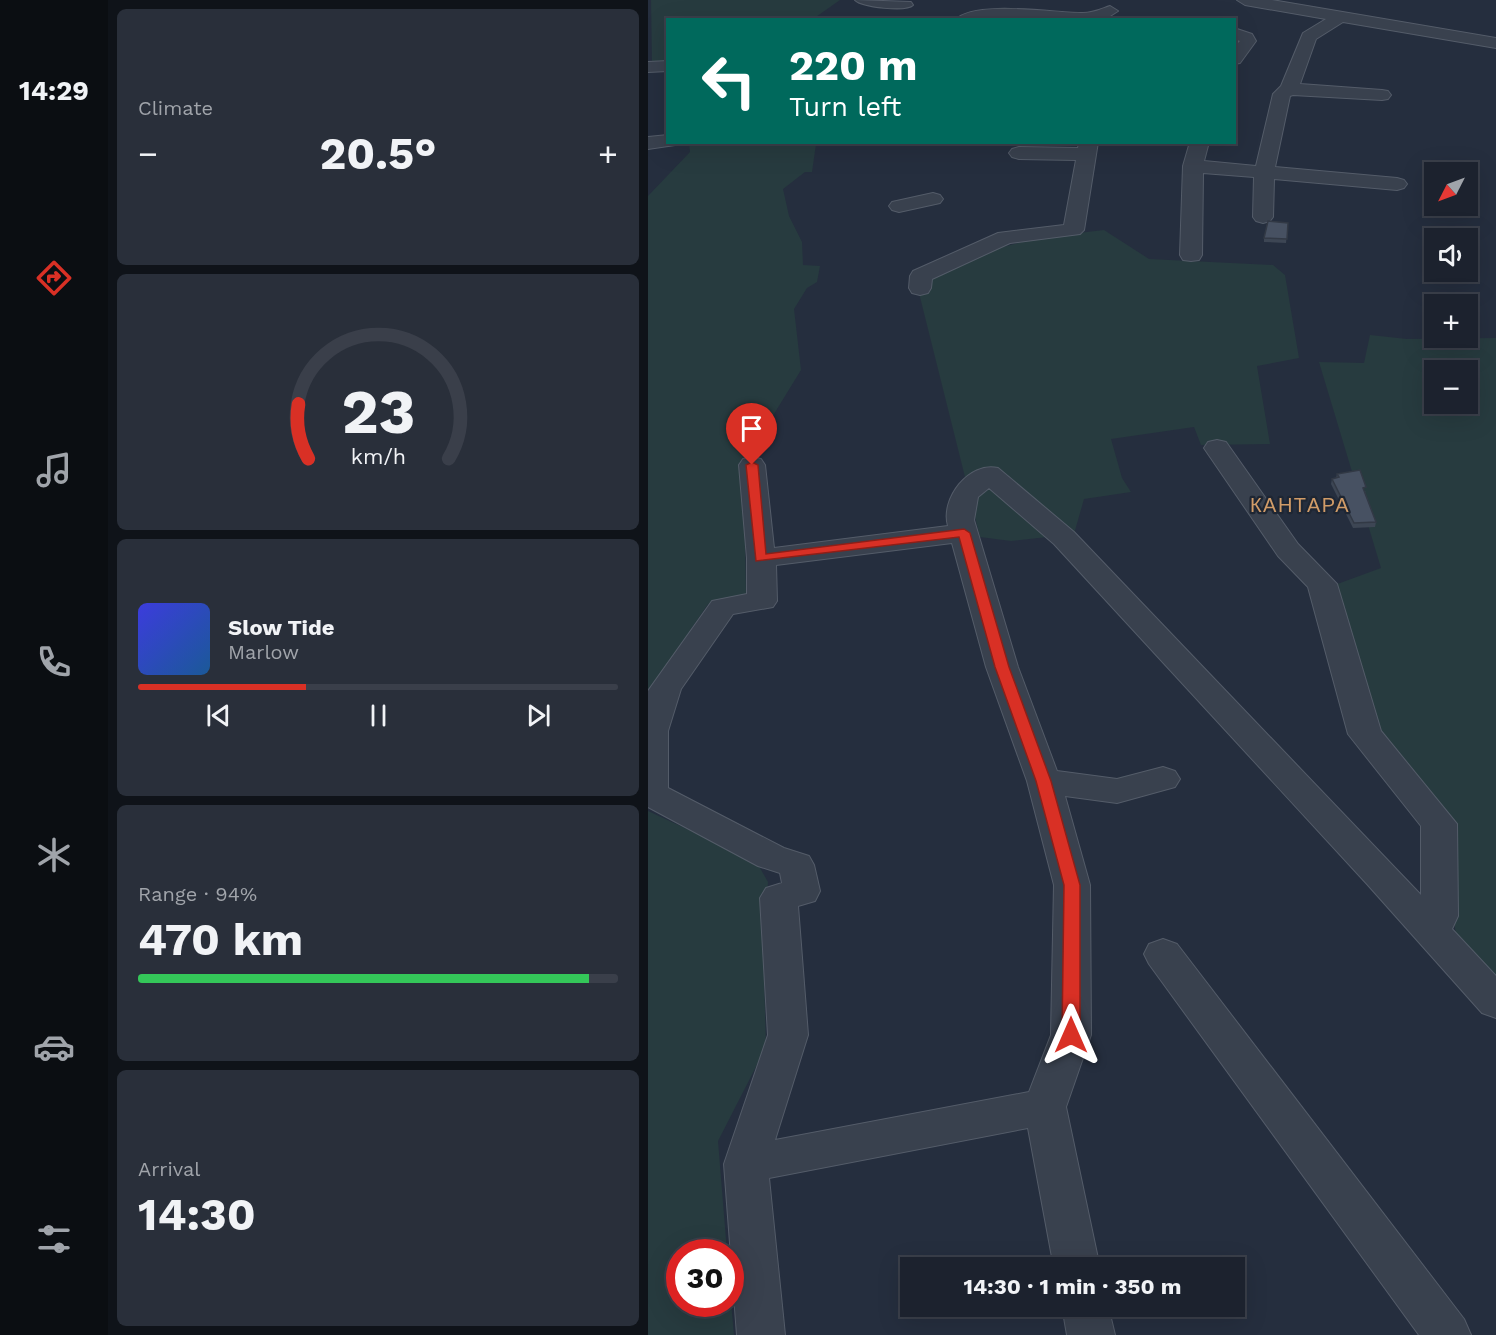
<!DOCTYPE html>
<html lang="en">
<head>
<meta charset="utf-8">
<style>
	:root { --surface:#1c222e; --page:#292f3a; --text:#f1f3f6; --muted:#a0a4aa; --line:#3a3f4a; --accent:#d93025 }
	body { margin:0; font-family:"Work Sans",sans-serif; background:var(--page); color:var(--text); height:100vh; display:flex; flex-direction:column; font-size:22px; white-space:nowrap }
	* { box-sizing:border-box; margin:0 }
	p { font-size:20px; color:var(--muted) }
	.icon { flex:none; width:33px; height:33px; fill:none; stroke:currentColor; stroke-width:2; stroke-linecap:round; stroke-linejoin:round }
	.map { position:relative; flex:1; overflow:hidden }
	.panel { display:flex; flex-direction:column; gap:9px; padding:9px; background:#0f1319; width:540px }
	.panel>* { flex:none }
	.guide { position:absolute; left:18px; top:18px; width:570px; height:126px; border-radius:0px; box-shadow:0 6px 24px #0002,0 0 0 2px var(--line); background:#00695c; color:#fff; overflow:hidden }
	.needle { width:39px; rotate:228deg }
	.controls { position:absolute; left:776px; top:162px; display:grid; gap:12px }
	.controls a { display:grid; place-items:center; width:54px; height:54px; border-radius:0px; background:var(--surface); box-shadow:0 6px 24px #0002,0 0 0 2px var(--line); font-size:30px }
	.speed { position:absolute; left:18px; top:1239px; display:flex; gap:12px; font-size:30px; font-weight:700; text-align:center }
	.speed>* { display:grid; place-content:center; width:78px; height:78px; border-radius:50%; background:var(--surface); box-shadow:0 6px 24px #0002,0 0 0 2px var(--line); line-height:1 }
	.speed .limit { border:9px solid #d22; background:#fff; color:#111 }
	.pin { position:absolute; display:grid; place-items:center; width:51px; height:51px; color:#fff; margin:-62px -26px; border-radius:50% 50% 50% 0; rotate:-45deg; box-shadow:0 0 6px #0007 }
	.pin .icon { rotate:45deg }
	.me { position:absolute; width:66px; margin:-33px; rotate:0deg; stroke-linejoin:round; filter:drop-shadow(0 0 4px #0008) }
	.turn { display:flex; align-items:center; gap:21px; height:126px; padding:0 24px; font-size:27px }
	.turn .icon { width:78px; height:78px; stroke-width:2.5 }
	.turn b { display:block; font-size:42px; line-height:51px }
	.big { font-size:45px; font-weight:700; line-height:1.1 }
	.panel .widget { flex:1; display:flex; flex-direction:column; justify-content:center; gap:9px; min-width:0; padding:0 21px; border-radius:9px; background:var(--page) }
	.panel .dial { align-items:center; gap:0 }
	.dial svg { height:156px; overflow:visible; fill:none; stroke:var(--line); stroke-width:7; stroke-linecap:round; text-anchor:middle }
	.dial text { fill:var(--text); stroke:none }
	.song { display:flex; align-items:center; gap:18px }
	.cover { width:72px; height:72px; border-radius:9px; background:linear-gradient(135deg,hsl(240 70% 55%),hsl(210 70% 35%)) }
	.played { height:6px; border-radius:3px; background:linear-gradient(90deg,var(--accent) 35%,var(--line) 35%) }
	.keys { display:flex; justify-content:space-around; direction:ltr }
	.heat { display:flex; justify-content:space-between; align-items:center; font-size:33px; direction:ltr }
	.charge { height:9px; border-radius:4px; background:linear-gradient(90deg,#34c759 94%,var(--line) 0) }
	.trip { position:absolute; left:252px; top:1257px; width:345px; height:60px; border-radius:0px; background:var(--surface); box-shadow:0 6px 24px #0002,0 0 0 2px var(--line); font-weight:700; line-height:60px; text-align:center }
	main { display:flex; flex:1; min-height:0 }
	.menu { display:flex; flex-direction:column; width:108px; justify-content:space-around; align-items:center; background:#0b0e12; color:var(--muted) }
	.menu .icon { width:42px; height:42px }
	.menu .selected { color:var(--accent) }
	.menu b { font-size:27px; color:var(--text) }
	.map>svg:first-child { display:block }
	.green { fill:#273b3f; fill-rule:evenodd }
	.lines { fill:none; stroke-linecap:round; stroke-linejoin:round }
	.minor-casing { stroke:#545c69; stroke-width:2 }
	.minor { fill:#39414e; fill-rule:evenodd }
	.wall { fill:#3d4654 }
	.building { fill:#475162; stroke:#323945; stroke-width:1.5 }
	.route { fill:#d93025; stroke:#8d1f18; stroke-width:1.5 }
	.labels { text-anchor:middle; stroke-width:4.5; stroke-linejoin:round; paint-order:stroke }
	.neighbourhood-label { font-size:20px; letter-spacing:1.5px; fill:#d19c68; stroke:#1e2633 }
</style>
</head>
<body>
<main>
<nav class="menu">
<b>14:29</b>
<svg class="icon selected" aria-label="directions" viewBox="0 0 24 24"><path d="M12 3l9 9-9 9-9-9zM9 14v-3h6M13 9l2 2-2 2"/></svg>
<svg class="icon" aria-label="music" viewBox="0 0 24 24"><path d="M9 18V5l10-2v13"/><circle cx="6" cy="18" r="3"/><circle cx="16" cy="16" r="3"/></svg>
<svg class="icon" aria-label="phone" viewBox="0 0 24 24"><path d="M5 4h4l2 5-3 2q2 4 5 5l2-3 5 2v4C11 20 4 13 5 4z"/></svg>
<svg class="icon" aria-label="climate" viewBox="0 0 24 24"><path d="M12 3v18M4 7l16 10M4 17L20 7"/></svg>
<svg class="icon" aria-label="car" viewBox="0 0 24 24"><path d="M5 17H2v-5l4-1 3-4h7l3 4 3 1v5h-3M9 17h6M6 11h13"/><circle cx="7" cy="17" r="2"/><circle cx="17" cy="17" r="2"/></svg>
<svg class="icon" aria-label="filters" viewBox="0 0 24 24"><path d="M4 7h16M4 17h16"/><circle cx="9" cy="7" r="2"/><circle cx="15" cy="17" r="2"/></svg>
</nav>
<section class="panel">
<div class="widget"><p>Climate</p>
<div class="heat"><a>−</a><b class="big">20.5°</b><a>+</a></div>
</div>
<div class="widget dial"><svg viewBox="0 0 100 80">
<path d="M14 69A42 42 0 1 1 86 69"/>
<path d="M14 69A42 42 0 0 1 9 41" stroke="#d93025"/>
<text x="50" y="56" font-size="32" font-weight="700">23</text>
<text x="50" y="72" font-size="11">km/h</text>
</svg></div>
<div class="widget">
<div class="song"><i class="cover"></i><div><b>Slow Tide</b><p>Marlow</p></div></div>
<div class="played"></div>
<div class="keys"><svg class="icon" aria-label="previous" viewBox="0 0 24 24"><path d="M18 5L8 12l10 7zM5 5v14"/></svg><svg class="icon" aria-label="pause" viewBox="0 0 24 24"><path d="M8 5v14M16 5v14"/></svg><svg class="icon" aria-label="next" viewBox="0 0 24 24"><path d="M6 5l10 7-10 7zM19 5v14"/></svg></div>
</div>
<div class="widget"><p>Range · 94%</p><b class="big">470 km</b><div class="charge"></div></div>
<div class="widget"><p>Arrival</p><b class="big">14:30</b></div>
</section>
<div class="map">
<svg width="848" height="1335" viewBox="0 0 848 1335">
	<rect width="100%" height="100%" fill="#252e3e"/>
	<g class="green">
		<polygon points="3,0 192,0 165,19 20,20 19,72 0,71 4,63"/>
		<polygon points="41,143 216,143 168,144 164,172 157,172 135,189 141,216 154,242 155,265 172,266 169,282 159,288 146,309 153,370 107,445 96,478 98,597 60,604 0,693 0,196 42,152"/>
		<polygon points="456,230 501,259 625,265 637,275 651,358 609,366 622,444 553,445 546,427 463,439 474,478 483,492 436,499 426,534 363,541 332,537 269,285 344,250 388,238"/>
		<path d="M722,335L759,339L848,338V995L811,954L791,824L723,728L684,586L733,568L671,362L716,363ZM786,370H819V404H786Z"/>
		<polygon points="0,811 108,861 120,882 115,940 118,1047 70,1141 79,1252 32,1252 32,1304 83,1302 86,1335 0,1335"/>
	</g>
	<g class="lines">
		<g class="minor-casing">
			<g id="minor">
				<path d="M207,0L263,2L265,5C258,12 214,7 207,0Z"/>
				<polygon points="589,0 624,0 848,38 848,48 695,22 668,39 652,84 734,90 740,91 743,95 740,99 734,100 645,95 642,96 627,167 749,178 756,180 759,184 756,188 749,190 626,179 625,217 622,221 615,223 608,221 605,217 606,177 555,173 554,255 551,260 543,261 535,260 532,255 535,166 542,142 561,142 556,161 608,166 625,94 633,86 655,33 678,19 597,5"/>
				<path d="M462,6L470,11L456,20H307C327,0 407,13 435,13C445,13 453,9 462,6Z"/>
				<polygon points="586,28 604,34 608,41 592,63 586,64 586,47 592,41 586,39"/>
				<polygon points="20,61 20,71 0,72 0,62"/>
				<polygon points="20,135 20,142 28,142 27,145 0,149 0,137"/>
				<polygon points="431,142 450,142 436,230 432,234 362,243 284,279 283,288 280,293 272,295 264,293 261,288 262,276 265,271 350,233 416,225 428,160 371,159 364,157 361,153 364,149 371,147 430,148"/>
				<polygon points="285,193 292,195 295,199 292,203 251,212 244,210 241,206 244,202"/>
				<path d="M569,440L578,442L650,544L689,584L733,731L809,824L810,916L804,929L848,976V1018L834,1013L719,884L406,544L341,488L330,497L326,520L370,667L409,771L469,779L515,767L527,771L532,779L527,787L469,803L417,796L442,885L443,1035L418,1107L452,1268H406L380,1128L121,1178L137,1335H89L76,1164L120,1035L112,898L118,888L134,883L132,873L110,866L0,807V691L64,601L99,594V558L91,465L95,459L104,457L113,459L117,465L126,548L300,526C292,499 321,461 350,468L426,532L773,895V826L700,734L660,587L630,556L556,448L560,442ZM304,543L338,667L379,781L406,885L403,1035L381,1092L127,1140L160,1035L150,906L167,901L172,891L166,865L161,856L136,848L20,788V731L33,689L85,614L125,607L129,601L128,565Z"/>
				<polygon points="515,939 529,944 816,1319 823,1335 771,1335 501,964 496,954 501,944"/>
				<polygon points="414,1306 460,1306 467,1335 419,1335"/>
			</g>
		</g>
		<use href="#minor" class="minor"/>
	</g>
	<g class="wall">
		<polygon points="640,223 638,243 616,242 616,238"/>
		<polygon points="689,474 718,492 717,492 728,522 727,527 705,528 683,484 684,479 688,478"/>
	</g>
	<g class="building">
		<polygon points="620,221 640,223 639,239 616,238"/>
		<polygon points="712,470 718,487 715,488 728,522 706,523 684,479 691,477 689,474"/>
	</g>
	<polygon class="route" points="104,462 110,465 118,554 316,529 322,533 361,667 403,781 432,885 432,1035 429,1040 423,1042 417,1040 414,1035 416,885 388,781 347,667 311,537 108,561 98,465"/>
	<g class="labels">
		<g class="neighbourhood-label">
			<text x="652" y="512">КАНТАРА</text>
		</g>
	</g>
</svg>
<div class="controls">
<a><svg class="needle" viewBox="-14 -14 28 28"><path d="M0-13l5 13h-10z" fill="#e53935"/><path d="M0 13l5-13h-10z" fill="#a0a4aa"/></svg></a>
<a><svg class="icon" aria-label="sound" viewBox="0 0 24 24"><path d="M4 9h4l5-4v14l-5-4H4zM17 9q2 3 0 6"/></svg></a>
<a>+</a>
<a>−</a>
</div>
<div class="speed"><div class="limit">30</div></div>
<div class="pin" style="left:104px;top:465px;background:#d93025"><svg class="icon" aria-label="arrive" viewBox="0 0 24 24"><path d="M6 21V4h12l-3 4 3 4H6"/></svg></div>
<svg class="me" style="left:423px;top:1035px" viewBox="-20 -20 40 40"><path d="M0-17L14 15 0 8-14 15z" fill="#d93025" stroke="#fff" stroke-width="4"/></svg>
<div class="trip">14:30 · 1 min · 350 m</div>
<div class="guide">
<div class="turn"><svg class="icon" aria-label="left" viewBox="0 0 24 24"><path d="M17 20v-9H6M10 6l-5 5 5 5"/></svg><div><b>220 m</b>Turn left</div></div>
</div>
</div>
</main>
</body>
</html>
